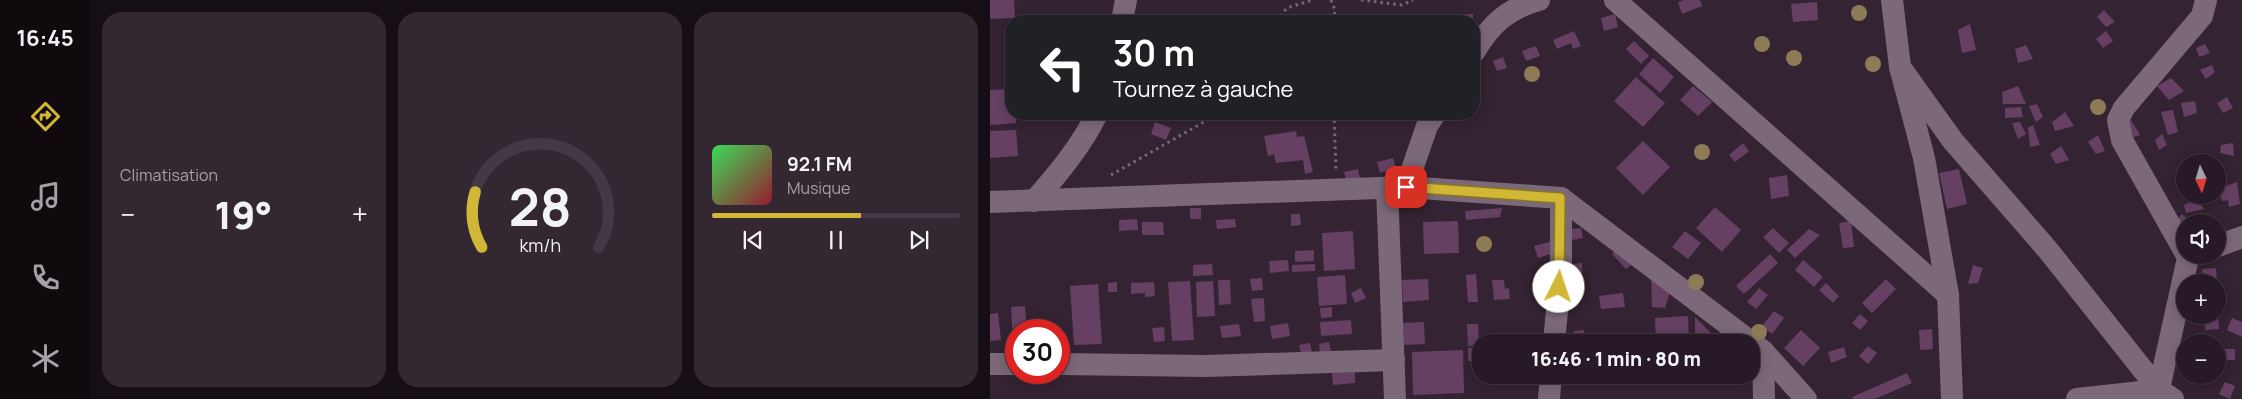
<!DOCTYPE html>
<html lang="fr">
<head>
<meta charset="utf-8">
<style>
	:root { --surface:#271a26; --page:#332732; --text:#f1f3f6; --muted:#a4a1a7; --line:#433843; --accent:#d2b736 }
	body { margin:0; font-family:Manrope,sans-serif; background:var(--page); color:var(--text); height:100vh; display:flex; flex-direction:column; font-size:19px; white-space:nowrap }
	* { box-sizing:border-box; margin:0 }
	p { font-size:16px; color:var(--muted) }
	.icon { flex:none; width:28px; height:28px; fill:none; stroke:currentColor; stroke-width:2; stroke-linecap:round; stroke-linejoin:round }
	.map { position:relative; flex:1; overflow:hidden }
	.drawer { display:flex; flex-direction:column; gap:12px; padding:12px; background:#150e15; width:900px }
	.drawer>* { flex:none }
	.banner { position:absolute; left:15px; top:15px; width:475px; height:105px; border-radius:20px; box-shadow:0 2px 12px #0003,0 0 0 1px var(--line); background:#202124; color:#fff; overflow:hidden }
	.needle { width:32px; rotate:176deg }
	.controls { position:absolute; left:1186px; top:154px; display:grid; gap:10px }
	.controls a { display:grid; place-items:center; width:50px; height:50px; border-radius:50%; background:var(--surface); box-shadow:0 2px 12px #0003,0 0 0 1px var(--line); font-size:25px }
	.speed { position:absolute; left:15px; top:319px; display:flex; gap:10px; font-size:25px; font-weight:700; text-align:center }
	.speed>* { display:grid; place-content:center; width:65px; height:65px; border-radius:50%; background:var(--surface); box-shadow:0 2px 12px #0003,0 0 0 1px var(--line); line-height:1 }
	.speed .limit { border:8px solid #d22; background:#fff; color:#111 }
	.pin { position:absolute; display:grid; place-items:center; width:42px; height:42px; color:#fff; margin:-21px; border-radius:10px; box-shadow:0 2px 8px #0006 }
	.me { position:absolute; width:55px; margin:-28px; rotate:4deg; stroke-linejoin:round; filter:drop-shadow(0 0 4px #0008) }
	.turn { display:flex; align-items:center; gap:18px; height:105px; padding:0 25px; font-size:22px }
	.turn .icon { width:65px; height:65px; stroke-width:2.5 }
	.turn b { display:block; font-size:35px; line-height:42px }
	.big { font-size:38px; font-weight:800; line-height:1.1 }
	.drawer .widget { flex:1; display:flex; flex-direction:column; justify-content:center; gap:8px; min-width:0; padding:0 18px; border-radius:20px; background:var(--page) }
	.drawer .dial { align-items:center; gap:0 }
	.dial svg { height:130px; overflow:visible; fill:none; stroke:var(--line); stroke-width:7; stroke-linecap:round; text-anchor:middle }
	.dial text { fill:var(--text); stroke:none }
	.song { display:flex; align-items:center; gap:15px }
	.cover { width:60px; height:60px; border-radius:8px; background:linear-gradient(135deg,hsl(130 70% 55%),hsl(350 70% 35%)) }
	.played { height:5px; border-radius:2px; background:linear-gradient(90deg,var(--accent) 60%,var(--line) 60%) }
	.keys { display:flex; justify-content:space-around; direction:ltr }
	.heat { display:flex; justify-content:space-between; align-items:center; font-size:28px; direction:ltr }
	.drawer .tiles { flex:1; display:grid; gap:12px; grid-template-columns:repeat(3,1fr) }
	.trip { position:absolute; left:482px; top:334px; width:288px; height:50px; border-radius:20px; background:var(--surface); box-shadow:0 2px 12px #0003,0 0 0 1px var(--line); font-weight:800; line-height:50px; text-align:center }
	main { display:flex; flex:1; min-height:0 }
	.dock { display:flex; flex-direction:column; width:90px; justify-content:space-around; align-items:center; background:#100a0f; color:var(--muted) }
	.dock .icon { width:35px; height:35px }
	.dock .current { color:var(--accent) }
	.dock b { font-size:22px; color:var(--text) }
	.map>svg:first-child { display:block }
	.building { fill:#654063 }
	.lines { fill:none; stroke-linecap:round; stroke-linejoin:round }
	.path { stroke:#786976; stroke-width:3; stroke-dasharray:2.5 4; stroke-linecap:butt }
	.minor { stroke:#7b6879; stroke-width:22 }
	.tree { fill:#8d7b55 }
	.route-casing { stroke:#887723; stroke-width:12 }
	.route { stroke:#d2b736; stroke-width:9 }
</style>
</head>
<body>
<main>
<nav class="dock">
<b>16:45</b>
<svg class="icon current" aria-label="directions" viewBox="0 0 24 24"><path d="M12 3l9 9-9 9-9-9zM9 14v-3h6M13 9l2 2-2 2"/></svg>
<svg class="icon" aria-label="music" viewBox="0 0 24 24"><path d="M9 18V5l10-2v13"/><circle cx="6" cy="18" r="3"/><circle cx="16" cy="16" r="3"/></svg>
<svg class="icon" aria-label="phone" viewBox="0 0 24 24"><path d="M5 4h4l2 5-3 2q2 4 5 5l2-3 5 2v4C11 20 4 13 5 4z"/></svg>
<svg class="icon" aria-label="climate" viewBox="0 0 24 24"><path d="M12 3v18M4 7l16 10M4 17L20 7"/></svg>
</nav>
<section class="drawer">
<div class="tiles">
<div class="widget"><p>Climatisation</p>
<div class="heat"><a>−</a><b class="big">19°</b><a>+</a></div>
</div>
<div class="widget dial"><svg viewBox="0 0 100 80">
<path d="M14 69A42 42 0 1 1 86 69"/>
<path d="M14 69A42 42 0 0 1 10 35" stroke="#d2b736"/>
<text x="50" y="56" font-size="32" font-weight="700">28</text>
<text x="50" y="72" font-size="11">km/h</text>
</svg></div>
<div class="widget">
<div class="song"><i class="cover"></i><div><b>92.1 FM</b><p>Musique</p></div></div>
<div class="played"></div>
<div class="keys"><svg class="icon" aria-label="previous" viewBox="0 0 24 24"><path d="M18 5L8 12l10 7zM5 5v14"/></svg><svg class="icon" aria-label="pause" viewBox="0 0 24 24"><path d="M8 5v14M16 5v14"/></svg><svg class="icon" aria-label="next" viewBox="0 0 24 24"><path d="M6 5l10 7-10 7zM19 5v14"/></svg></div>
</div>
</div>
</section>
<div class="map">
<svg width="1252" height="399" viewBox="0 0 1252 399">
	<rect width="100%" height="100%" fill="#342332"/>
	<g class="building">
		<polygon points="0,0 24,0 25,18 0,19"/>
		<polygon points="694,0 710,0 712,6 692,14 688,2"/>
		<polygon points="827,2 828,20 803,22 801,4"/>
		<polygon points="1114,10 1125,22 1116,27 1107,17"/>
		<polygon points="483,14 483,21 460,21 460,15"/>
		<polygon points="625,14 628,27 614,31 611,18"/>
		<polygon points="178,15 193,17 192,21 178,21"/>
		<polygon points="980,24 986,50 972,53 968,30"/>
		<polygon points="584,31 591,46 583,49 581,43 567,49 563,40"/>
		<polygon points="1116,31 1123,41 1113,48 1106,39"/>
		<polygon points="644,41 659,56 651,64 636,49"/>
		<polygon points="1215,44 1220,53 1209,57 1206,48"/>
		<polygon points="1036,45 1043,59 1028,63 1025,49"/>
		<polygon points="546,46 550,56 536,61 532,51"/>
		<polygon points="513,57 517,68 507,71 503,61"/>
		<polygon points="663,58 684,77 670,93 649,74"/>
		<polygon points="1222,65 1225,72 1216,79 1210,70"/>
		<polygon points="646,77 675,103 653,127 624,101"/>
		<polygon points="1181,78 1194,91 1179,100 1167,86"/>
		<polygon points="703,86 722,102 708,116 690,100"/>
		<polygon points="1028,86 1036,104 1013,104 1012,92"/>
		<polygon points="18,89 19,114 26,114 26,123 0,125 0,90"/>
		<polygon points="1237,97 1243,108 1233,113 1227,103"/>
		<polygon points="1205,101 1207,113 1194,117 1191,103"/>
		<polygon points="1047,104 1053,117 1046,122 1039,106"/>
		<polygon points="1031,107 1033,117 1015,118 1015,108"/>
		<polygon points="1183,110 1188,132 1178,135 1171,112"/>
		<polygon points="1075,112 1084,126 1065,131 1062,122"/>
		<polygon points="1141,120 1150,135 1135,140 1132,128"/>
		<polygon points="165,122 181,128 176,140 161,134"/>
		<polygon points="1030,122 1036,134 1028,139 1022,123"/>
		<polygon points="1043,125 1050,145 1040,147 1038,128"/>
		<polygon points="26,130 28,156 0,158 0,131"/>
		<polygon points="306,131 307,137 314,136 323,172 315,174 313,160 286,163 284,154 278,156 274,136"/>
		<polygon points="1172,134 1177,145 1169,150 1165,140"/>
		<polygon points="1108,135 1115,151 1106,154 1098,142"/>
		<polygon points="653,141 680,167 653,195 626,168"/>
		<polygon points="753,143 759,151 745,162 739,155"/>
		<polygon points="1243,143 1244,156 1230,153 1231,145"/>
		<polygon points="1071,146 1079,160 1066,164 1060,154"/>
		<polygon points="403,158 406,169 390,173 387,162"/>
		<polygon points="368,169 370,179 357,183 354,172"/>
		<polygon points="969,169 977,204 957,209 949,173"/>
		<polygon points="797,175 799,196 781,199 779,178"/>
		<polygon points="1247,182 1250,204 1239,207 1238,200 1232,201 1228,189"/>
		<polygon points="1207,199 1214,209 1196,213 1194,205"/>
		<polygon points="725,207 751,230 732,252 706,228"/>
		<rect x="200" y="208" width="11" height="11"/>
		<polygon points="512,208 510,217 476,220 475,211"/>
		<polygon points="301,214 310,214 311,225 301,226"/>
		<polygon points="1192,214 1200,222 1195,222 1195,227 1191,229 1186,221"/>
		<polygon points="147,219 148,230 129,231 129,220"/>
		<polygon points="245,219 246,227 227,229 226,220"/>
		<polygon points="468,221 469,253 434,254 433,222"/>
		<polygon points="861,221 864,247 853,248 849,223"/>
		<polygon points="152,222 173,222 174,235 152,235"/>
		<polygon points="591,228 593,238 582,240 581,229"/>
		<polygon points="783,228 799,243 789,253 773,237"/>
		<polygon points="819,229 830,235 805,258 797,250"/>
		<polygon points="363,231 365,269 334,271 332,233"/>
		<polygon points="695,231 711,243 698,259 682,247"/>
		<polygon points="563,241 567,252 548,258 544,246"/>
		<polygon points="628,247 643,263 636,269 622,254"/>
		<polygon points="324,250 324,261 305,262 305,251"/>
		<polygon points="780,254 788,263 754,294 746,286"/>
		<polygon points="298,260 299,271 280,273 279,261"/>
		<polygon points="813,260 833,277 824,287 805,270"/>
		<polygon points="592,263 593,283 583,284 582,264"/>
		<polygon points="222,264 223,275 203,276 203,265"/>
		<polygon points="325,264 325,271 302,272 302,265"/>
		<polygon points="983,265 993,268 988,283 978,284"/>
		<polygon points="1226,268 1227,282 1213,282 1212,269"/>
		<polygon points="486,274 488,302 478,302 476,275"/>
		<polygon points="355,275 357,304 329,306 327,277"/>
		<polygon points="661,276 680,292 675,308 662,307"/>
		<polygon points="272,278 273,290 262,291 260,279"/>
		<polygon points="438,279 439,300 413,302 412,280"/>
		<polygon points="896,279 906,289 882,313 872,303"/>
		<polygon points="228,280 240,280 241,304 229,305"/>
		<polygon points="502,280 514,280 515,289 519,288 520,299 504,300"/>
		<polygon points="200,281 204,340 182,341 178,282"/>
		<polygon points="223,281 225,316 207,317 206,282"/>
		<polygon points="127,282 127,292 118,292 118,283"/>
		<polygon points="164,282 165,296 155,297 155,293 141,294 141,283"/>
		<polygon points="836,283 849,296 843,303 829,290"/>
		<polygon points="108,284 112,344 84,345 80,286"/>
		<polygon points="371,288 376,298 365,303 361,293"/>
		<polygon points="769,288 778,295 766,309 757,302"/>
		<polygon points="633,293 635,307 611,309 609,296"/>
		<polygon points="274,298 275,321 264,322 261,299"/>
		<polygon points="35,306 37,330 26,330 26,342 23,343 21,307"/>
		<polygon points="342,307 342,317 331,318 330,308"/>
		<polygon points="784,311 794,318 782,334 772,326"/>
		<polygon points="8,313 11,340 0,341 0,314"/>
		<polygon points="870,314 878,321 870,330 862,323"/>
		<polygon points="1215,315 1228,315 1229,329 1215,330"/>
		<polygon points="698,316 699,342 666,342 665,318"/>
		<polygon points="705,317 730,342 705,342"/>
		<polygon points="1242,318 1252,322 1252,337 1237,330"/>
		<polygon points="361,320 362,334 331,336 330,322"/>
		<polygon points="434,322 435,344 414,345 413,323"/>
		<polygon points="298,323 300,336 282,339 280,326"/>
		<polygon points="249,324 251,336 232,338 230,326"/>
		<polygon points="477,324 488,324 489,345 478,346"/>
		<polygon points="174,327 175,341 164,342 162,328"/>
		<polygon points="942,329 943,349 930,350 929,330"/>
		<polygon points="594,330 595,342 585,342 584,331"/>
		<polygon points="811,330 830,348 813,366 794,348"/>
		<polygon points="339,342 341,351 330,353 329,344"/>
		<polygon points="320,343 323,356 312,358 309,345"/>
		<polygon points="878,346 887,353 878,364 869,356"/>
		<polygon points="489,347 490,361 478,361 478,348"/>
		<polygon points="854,347 857,357 841,363 838,352"/>
		<rect x="1228" y="349" width="17" height="11"/>
		<polygon points="473,350 474,393 423,395 422,352"/>
		<polygon points="365,372 365,383 343,385 342,373"/>
		<polygon points="917,373 922,383 885,399 863,399 862,397"/>
		<polygon points="1235,382 1245,386 1240,399 1229,394"/>
	</g>
	<g class="lines">
		<g class="path">
			<polyline points="341,0 345,10 344,21"/>
			<polyline points="371,0 412,5 423,0"/>
			<polyline points="286,21 297,8 322,0"/>
			<polyline points="344,114 346,169"/>
			<polyline points="121,175 228,114"/>
		</g>
		<g class="minor">
			<polyline points="625,0 958,295"/>
			<polyline points="902,0 910,67 934,158 958,295 962,399"/>
			<polyline points="132,21 136,0"/>
			<path d="M484,52C501,24 517,9 549,0"/>
			<polyline points="910,67 963,141 1057,249 1169,390 1183,399"/>
			<polyline points="416,187 437,126 445,114"/>
			<polyline points="397,188 405,399"/>
			<path d="M44,201C68,174 91,146 107,114"/>
			<polyline points="0,202 416,187 571,198 773,351 816,399"/>
			<polyline points="1228,246 1252,237"/>
			<polyline points="1195,252 1132,140 1128,120 1134,108 1212,16 1216,0"/>
			<polyline points="564,342 571,268 571,198"/>
			<polyline points="773,351 774,399"/>
			<polyline points="0,364 26,364"/>
			<polyline points="69,364 215,366 404,360"/>
			<polyline points="1167,398 1198,258 1197,255"/>
			<polyline points="559,399 561,375"/>
			<polyline points="1087,399 1169,390"/>
		</g>
	</g>
	<g class="tree">
		<circle cx="869" cy="13" r="8"/>
		<circle cx="772" cy="44" r="8"/>
		<circle cx="804" cy="58" r="8"/>
		<circle cx="883" cy="64" r="8"/>
		<circle cx="542" cy="74" r="8"/>
		<circle cx="1108" cy="107" r="8"/>
		<circle cx="712" cy="152" r="8"/>
		<circle cx="494" cy="244" r="8"/>
		<circle cx="706" cy="282" r="8"/>
		<circle cx="769" cy="332" r="8"/>
	</g>
	<g class="lines">
		<g class="route-casing">
			<polyline id="route" points="416,187 570,198 569,287"/>
		</g>
		<use href="#route" class="route"/>
	</g>
</svg>
<div class="controls">
<a><svg class="needle" viewBox="-14 -14 28 28"><path d="M0-13l5 13h-10z" fill="#e53935"/><path d="M0 13l5-13h-10z" fill="#a4a1a7"/></svg></a>
<a><svg class="icon" aria-label="sound" viewBox="0 0 24 24"><path d="M4 9h4l5-4v14l-5-4H4zM17 9q2 3 0 6"/></svg></a>
<a>+</a>
<a>−</a>
</div>
<div class="speed"><div class="limit">30</div></div>
<div class="pin" style="left:416px;top:187px;background:#d93025"><svg class="icon" aria-label="arrive" viewBox="0 0 24 24"><path d="M6 21V4h12l-3 4 3 4H6"/></svg></div>
<svg class="me" style="left:569px;top:287px" viewBox="-20 -20 40 40"><circle r="19" fill="#fff"/><path d="M0-13L10 11 0 6-10 11z" fill="#d2b736"/></svg>
<div class="trip">16:46 · 1 min · 80 m</div>
<div class="banner">
<div class="turn"><svg class="icon" aria-label="left" viewBox="0 0 24 24"><path d="M17 20v-9H6M10 6l-5 5 5 5"/></svg><div><b>30 m</b>Tournez à gauche</div></div>
</div>
</div>
</main>
</body>
</html>
